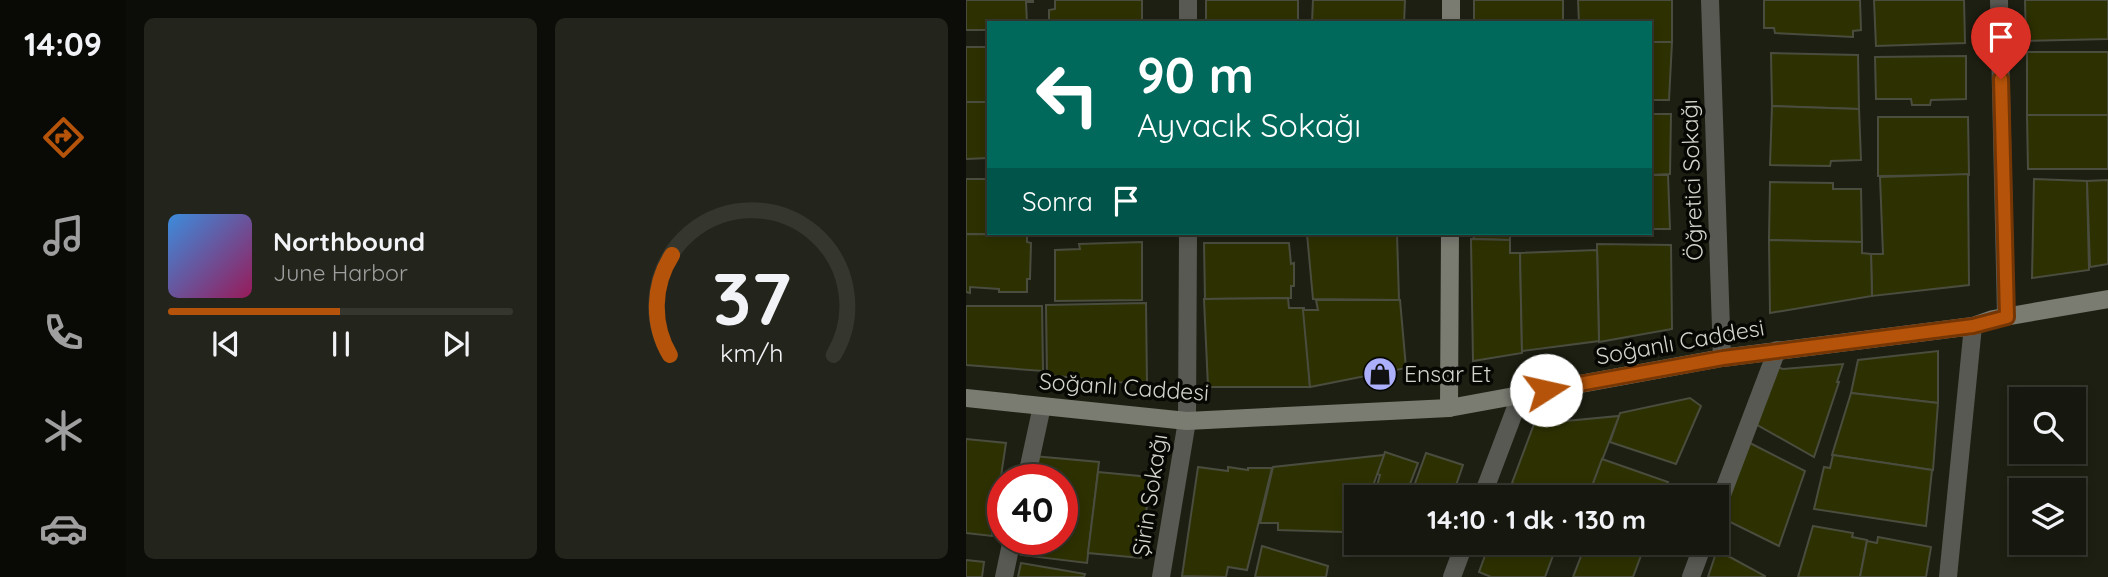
<!DOCTYPE html>
<html lang="tr">
<head>
<meta charset="utf-8">
<style>
	:root { --surface:#16170e; --page:#23241c; --text:#f1f3f6; --muted:#9e9f9e; --line:#35362e; --accent:#b45309 }
	body { margin:0; font-family:Quicksand,sans-serif; background:var(--page); color:var(--text); height:100vh; display:flex; flex-direction:column; font-size:26px; white-space:nowrap }
	* { box-sizing:border-box; margin:0 }
	p { font-size:23px; color:var(--muted) }
	.icon { flex:none; width:38px; height:38px; fill:none; stroke:currentColor; stroke-width:2; stroke-linecap:round; stroke-linejoin:round }
	.map { position:relative; flex:1; overflow:hidden }
	.sheet { display:flex; flex-direction:column; gap:18px; padding:18px; background:#0c0d08; width:840px }
	.sheet>* { flex:none }
	.hud { position:absolute; left:21px; top:21px; width:665px; height:214px; border-radius:0px; box-shadow:0 4px 10px #0003,0 0 0 2px var(--line); background:#00695c; color:#fff; overflow:hidden }
	.tools { position:absolute; left:1043px; top:387px; display:grid; gap:14px }
	.tools a { display:grid; place-items:center; width:77px; height:77px; border-radius:0px; background:var(--surface); box-shadow:0 4px 10px #0003,0 0 0 2px var(--line); font-size:35px }
	.speed { position:absolute; left:21px; top:464px; display:flex; gap:14px; font-size:35px; font-weight:700; text-align:center }
	.speed>* { display:grid; place-content:center; width:91px; height:91px; border-radius:50%; background:var(--surface); box-shadow:0 4px 10px #0003,0 0 0 2px var(--line); line-height:1 }
	.speed .limit { border:10px solid #d22; background:#fff; color:#111 }
	.pin { position:absolute; display:grid; place-items:center; width:60px; height:60px; color:#fff; margin:-72px -30px; border-radius:50% 50% 50% 0; rotate:-45deg; box-shadow:0 0 7px #0007 }
	.pin .icon { rotate:45deg }
	.me { position:absolute; width:77px; margin:-38px; rotate:80deg; stroke-linejoin:round; filter:drop-shadow(0 0 5px #0008) }
	.turn { display:flex; align-items:center; gap:24px; height:147px; padding:0 35px; font-size:32px }
	.turn .icon { width:91px; height:91px; stroke-width:2.5 }
	.turn b { display:block; font-size:49px; line-height:60px }
	.then { display:flex; align-items:center; height:66px; padding:0 35px; background:#0003; gap:14px; font-size:26px }
	.sheet .widget { flex:1; display:flex; flex-direction:column; justify-content:center; gap:10px; min-width:0; padding:0 24px; border-radius:10px; background:var(--page) }
	.sheet .dial { align-items:center; gap:0 }
	.dial svg { height:182px; overflow:visible; fill:none; stroke:var(--line); stroke-width:7; stroke-linecap:round; text-anchor:middle }
	.dial text { fill:var(--text); stroke:none }
	.song { display:flex; align-items:center; gap:21px }
	.cover { width:84px; height:84px; border-radius:10px; background:linear-gradient(135deg,hsl(210 70% 55%),hsl(330 70% 35%)) }
	.played { height:7px; border-radius:4px; background:linear-gradient(90deg,var(--accent) 50%,var(--line) 50%) }
	.keys { display:flex; justify-content:space-around; direction:ltr }
	.sheet .tiles { flex:1; display:grid; gap:18px; grid-template-columns:repeat(2,1fr) }
	.trip { position:absolute; left:378px; top:485px; width:385px; height:70px; border-radius:0px; background:var(--surface); box-shadow:0 4px 10px #0003,0 0 0 2px var(--line); font-weight:700; line-height:70px; text-align:center }
	main { display:flex; flex:1; min-height:0 }
	.tab-bar { display:flex; flex-direction:column; width:126px; justify-content:space-around; align-items:center; background:#090906; color:var(--muted) }
	.tab-bar .icon { width:49px; height:49px }
	.tab-bar .active { color:var(--accent) }
	.tab-bar b { font-size:32px; color:var(--text) }
	.map>svg:first-child { display:block }
	.building { fill:#2d3101; stroke:#4a4c3e; stroke-width:2 }
	.lines { fill:none; stroke-linecap:round; stroke-linejoin:round }
	.street { stroke:#585953; stroke-width:18 }
	.secondary { stroke:#7a7b71; stroke-width:18 }
	.route-casing { stroke:#753606; stroke-width:18 }
	.route { stroke:#b45309; stroke-width:12 }
	.labels { text-anchor:middle; stroke-width:7; stroke-linejoin:round; paint-order:stroke }
	.street-label { font-size:23px; fill:#d3d4cb; stroke:#070804 }
	.poi-label { font-size:23px; fill:#d3d4cb; stroke:#070804; text-anchor:start }
</style>
</head>
<body>
<main>
<nav class="tab-bar">
<b>14:09</b>
<svg class="icon active" aria-label="directions" viewBox="0 0 24 24"><path d="M12 3l9 9-9 9-9-9zM9 14v-3h6M13 9l2 2-2 2"/></svg>
<svg class="icon" aria-label="music" viewBox="0 0 24 24"><path d="M9 18V5l10-2v13"/><circle cx="6" cy="18" r="3"/><circle cx="16" cy="16" r="3"/></svg>
<svg class="icon" aria-label="phone" viewBox="0 0 24 24"><path d="M5 4h4l2 5-3 2q2 4 5 5l2-3 5 2v4C11 20 4 13 5 4z"/></svg>
<svg class="icon" aria-label="climate" viewBox="0 0 24 24"><path d="M12 3v18M4 7l16 10M4 17L20 7"/></svg>
<svg class="icon" aria-label="car" viewBox="0 0 24 24"><path d="M5 17H2v-5l4-1 3-4h7l3 4 3 1v5h-3M9 17h6M6 11h13"/><circle cx="7" cy="17" r="2"/><circle cx="17" cy="17" r="2"/></svg>
</nav>
<section class="sheet">
<div class="tiles">
<div class="widget">
<div class="song"><i class="cover"></i><div><b>Northbound</b><p>June Harbor</p></div></div>
<div class="played"></div>
<div class="keys"><svg class="icon" aria-label="previous" viewBox="0 0 24 24"><path d="M18 5L8 12l10 7zM5 5v14"/></svg><svg class="icon" aria-label="pause" viewBox="0 0 24 24"><path d="M8 5v14M16 5v14"/></svg><svg class="icon" aria-label="next" viewBox="0 0 24 24"><path d="M6 5l10 7-10 7zM19 5v14"/></svg></div>
</div>
<div class="widget dial"><svg viewBox="0 0 100 80">
<path d="M14 69A42 42 0 1 1 86 69"/>
<path d="M14 69A42 42 0 0 1 15 25" stroke="#b45309"/>
<text x="50" y="56" font-size="32" font-weight="700">37</text>
<text x="50" y="72" font-size="11">km/h</text>
</svg></div>
</div>
</section>
<div class="map">
<svg width="1142" height="577" viewBox="0 0 1142 577">
	<rect width="100%" height="100%" fill="#1d1f12"/>
	<g class="building">
		<polygon points="0,0 67,0 67,2 60,2 61,23 23,23 23,30 0,30"/>
		<polygon points="89,0 176,0 176,23 83,23 83,10 89,9"/>
		<rect x="240" y="0" width="92" height="23"/>
		<polygon points="347,0 439,0 438,23 346,23"/>
		<rect x="508" y="0" width="89" height="23"/>
		<polygon points="612,0 706,0 706,42 684,42 684,23 613,23"/>
		<polygon points="798,0 894,0 895,30 887,31 887,37 809,33 808,28 798,28"/>
		<polygon points="908,0 998,0 999,43 910,46"/>
		<polygon points="1059,0 1142,0 1142,39 1060,41"/>
		<polygon points="684,42 706,42 703,100 684,100"/>
		<rect x="0" y="47" width="23" height="55"/>
		<rect x="1061" y="52" width="81" height="63"/>
		<polygon points="805,53 892,55 893,109 806,106"/>
		<polygon points="1000,56 1000,99 965,100 964,105 946,105 945,99 910,99 909,57"/>
		<polygon points="0,102 23,102 23,158 0,159"/>
		<polygon points="806,106 893,109 895,160 865,161 864,166 804,165"/>
		<polygon points="684,114 705,114 704,174 684,175"/>
		<polygon points="1061,115 1142,115 1142,169 1062,169"/>
		<polygon points="912,117 1002,117 1003,175 912,176"/>
		<polygon points="1002,174 1003,285 906,296 905,254 917,254 914,177"/>
		<polygon points="684,175 702,175 704,229 684,229"/>
		<polygon points="0,179 23,179 23,233 61,233 61,235 0,234"/>
		<polygon points="1068,179 1121,181 1123,270 1066,278"/>
		<polygon points="1142,180 1142,264 1124,267 1121,181"/>
		<polygon points="804,182 867,183 867,189 895,189 896,242 803,240"/>
		<polygon points="341,233 428,233 428,235 341,234"/>
		<polygon points="507,233 544,233 544,240 508,239"/>
		<polygon points="0,234 61,235 61,242 65,243 64,279 61,279 61,292 33,292 33,289 4,287 4,293 0,292"/>
		<polygon points="341,234 431,234 433,300 347,299"/>
		<polygon points="505,239 544,240 544,253 554,253 556,353 507,361"/>
		<polygon points="803,240 896,242 896,253 905,254 906,296 804,313"/>
		<polygon points="176,242 176,300 89,301 89,250 114,249 113,244"/>
		<polygon points="238,243 323,243 325,264 328,263 328,286 325,286 325,298 239,299"/>
		<polygon points="631,244 705,245 706,329 633,342"/>
		<polygon points="631,250 633,341 556,351 554,253"/>
		<polygon points="322,298 323,308 338,308 344,387 242,387 238,299"/>
		<polygon points="350,300 434,300 440,368 344,387 337,310 352,310"/>
		<polygon points="180,303 181,385 81,375 80,305"/>
		<polygon points="0,306 76,306 77,371 0,365"/>
		<polygon points="972,351 972,403 885,393 892,360"/>
		<polygon points="877,364 871,382 873,382 848,457 786,422 808,366 817,369"/>
		<polygon points="885,393 972,403 967,470 866,455"/>
		<polygon points="724,398 735,406 710,464 644,442 654,413"/>
		<polygon points="653,416 622,497 580,497 546,483 568,424"/>
		<polygon points="0,439 40,443 26,536 0,533"/>
		<polygon points="782,442 839,471 813,546 756,518"/>
		<polygon points="419,452 452,463 439,497 408,496 414,475 411,474"/>
		<polygon points="460,453 497,465 486,497 444,497"/>
		<polygon points="418,455 403,497 390,497 390,509 385,521 381,520 377,532 312,530 312,523 294,523 307,467"/>
		<polygon points="867,455 966,470 960,526 848,509 858,467 864,468"/>
		<polygon points="67,456 133,462 121,563 55,555 57,539 96,539 96,480 65,480"/>
		<polygon points="636,459 702,482 693,497 622,497"/>
		<polygon points="232,467 262,471 262,467 282,470 282,468 306,468 281,570 262,567 260,577 216,576"/>
		<polygon points="132,472 184,477 175,558 122,553"/>
		<polygon points="847,526 887,533 886,537 901,540 894,577 832,577"/>
		<polygon points="912,537 965,547 960,577 894,577 901,541 911,543"/>
		<polygon points="524,542 592,542 579,577 525,577 513,572"/>
		<polygon points="615,542 658,542 677,550 667,577 607,577 617,551 612,549"/>
		<polygon points="296,546 362,566 360,577 289,577"/>
		<polygon points="751,550 799,576 799,577 742,577"/>
		<polygon points="0,560 18,562 16,577 0,577"/>
		<polygon points="55,563 119,574 118,577 52,577"/>
	</g>
	<g class="lines">
		<g class="street">
			<polyline points="744,0 756,358"/>
			<polyline points="1033,0 1040,317"/>
			<polyline points="222,23 222,0"/>
			<polyline points="60,480 76,406"/>
			<polyline points="516,497 555,394"/>
			<polyline points="751,508 811,350"/>
			<polyline points="38,577 46,539"/>
			<polyline points="195,577 221,421 222,233"/>
			<polyline points="486,577 499,542"/>
			<polyline points="725,577 738,542"/>
			<polyline points="982,577 1007,326"/>
		</g>
		<g class="secondary">
			<polyline points="485,23 485,0"/>
			<polyline points="0,398 221,421 483,408 756,358 1007,326 1027,319 1142,299"/>
			<polyline points="483,408 484,233"/>
		</g>
	</g>
	<g class="lines">
		<g class="route-casing">
			<polyline id="route" points="580,390 757,358 1007,326 1041,317 1035,79"/>
		</g>
		<use href="#route" class="route"/>
	</g>
	<defs>
		<g id="shop-disc" transform="scale(1.75)"><circle r="9.5" fill="#acaffb" stroke="#070804"/><path d="M-5-2.5h2.3a2.7 3.5 0 0 1 5.4 0H5L5.5 6h-11ZM-1.5-2.5h3a1.5 2.3 0 0 0-3 0Z" fill="#111"/></g>
	</defs>
	<g fill-rule="evenodd">
		<use href="#shop-disc" x="414" y="374"/>
	</g>
	<g class="labels">
		<g class="street-label">
			<text transform="translate(726 180) rotate(-92)" y="8">Öğretici Sokağı</text>
			<text transform="translate(714 342) rotate(-10)" y="8">Soğanlı Caddesi</text>
			<text transform="translate(158 387) rotate(4)" y="8">Soğanlı Caddesi</text>
			<text transform="translate(184 495) rotate(-81)" y="8">Şirin Sokağı</text>
		</g>
		<g class="poi-label">
			<text x="438" y="382">Ensar Et</text>
		</g>
	</g>
</svg>
<div class="tools">
<a><svg class="icon" aria-label="search" viewBox="0 0 24 24"><circle cx="10" cy="10" r="6"/><path d="M15 15l6 6"/></svg></a>
<a><svg class="icon" aria-label="layers" viewBox="0 0 24 24"><path d="M12 4l9 5-9 5-9-5zM3 14l9 5 9-5"/></svg></a>
</div>
<div class="speed"><div class="limit">40</div></div>
<div class="pin" style="left:1035px;top:79px;background:#d93025"><svg class="icon" aria-label="arrive" viewBox="0 0 24 24"><path d="M6 21V4h12l-3 4 3 4H6"/></svg></div>
<svg class="me" style="left:580px;top:390px" viewBox="-20 -20 40 40"><circle r="19" fill="#fff"/><path d="M0-13L10 11 0 6-10 11z" fill="#b45309"/></svg>
<div class="trip">14:10 · 1 dk · 130 m</div>
<div class="hud">
<div class="turn"><svg class="icon" aria-label="left" viewBox="0 0 24 24"><path d="M17 20v-9H6M10 6l-5 5 5 5"/></svg><div><b>90 m</b>Ayvacık Sokağı</div></div>
<div class="then">Sonra<svg class="icon" aria-label="arrive" viewBox="0 0 24 24"><path d="M6 21V4h12l-3 4 3 4H6"/></svg></div>
</div>
</div>
</main>
</body>
</html>
